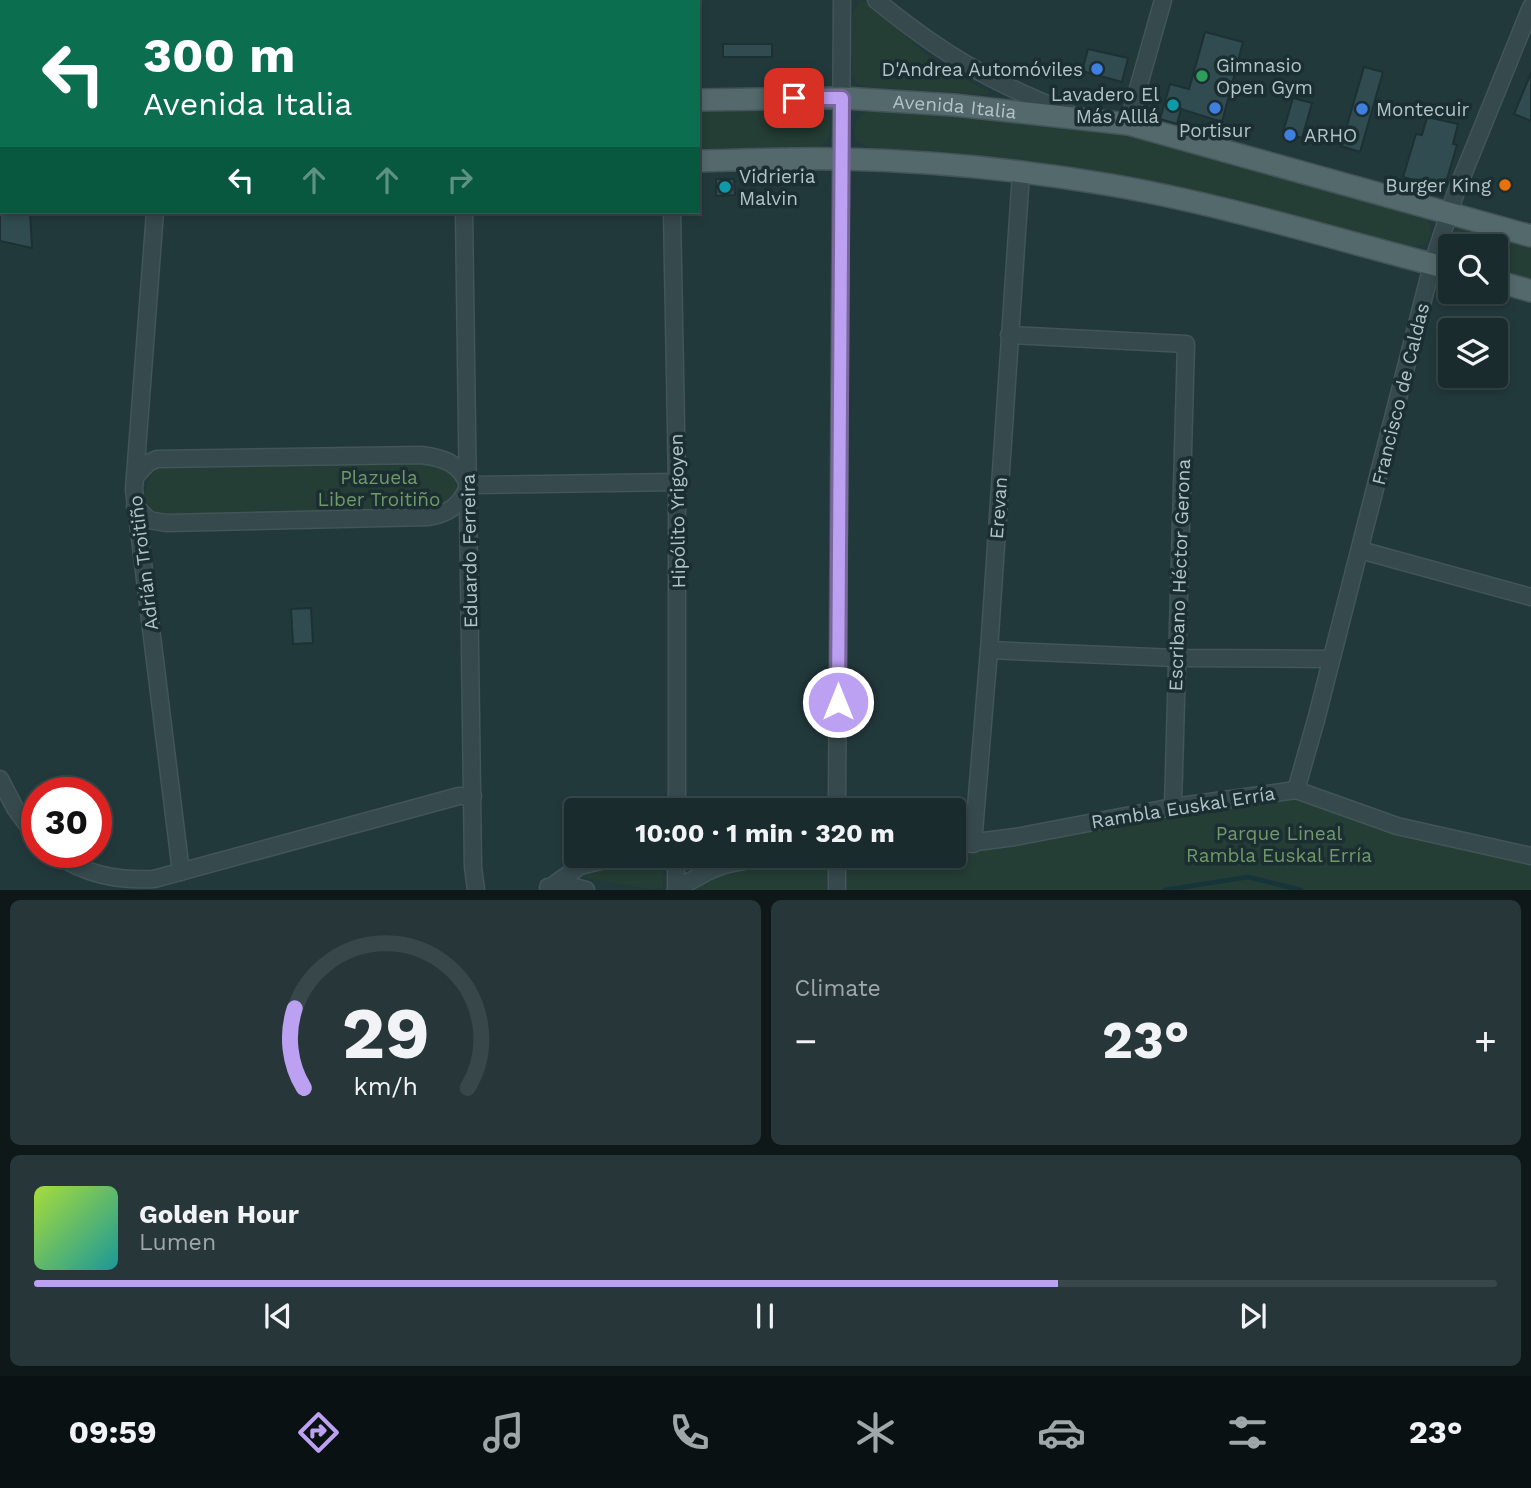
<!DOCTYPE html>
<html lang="en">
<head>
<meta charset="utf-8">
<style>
	:root { --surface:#1a2b2d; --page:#273739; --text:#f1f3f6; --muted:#9fa7aa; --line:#384749; --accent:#bca0f2 }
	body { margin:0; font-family:"Work Sans",sans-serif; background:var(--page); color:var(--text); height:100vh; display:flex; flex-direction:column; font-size:26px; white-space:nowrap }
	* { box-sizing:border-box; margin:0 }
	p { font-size:23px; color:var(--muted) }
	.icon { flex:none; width:38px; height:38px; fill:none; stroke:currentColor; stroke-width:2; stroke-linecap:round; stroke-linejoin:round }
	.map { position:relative; height:890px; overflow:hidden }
	.side { display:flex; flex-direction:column; gap:10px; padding:10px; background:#0e1819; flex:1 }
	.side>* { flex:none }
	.guide { position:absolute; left:0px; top:0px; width:700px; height:214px; box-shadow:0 4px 10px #0003,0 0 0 2px var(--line); background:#0b6e4f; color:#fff; overflow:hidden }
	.buttons { position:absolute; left:1438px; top:234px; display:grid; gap:14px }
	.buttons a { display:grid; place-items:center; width:70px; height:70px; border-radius:7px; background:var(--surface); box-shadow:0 4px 10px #0003,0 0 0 2px var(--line); font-size:35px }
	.speed { position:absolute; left:21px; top:777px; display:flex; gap:14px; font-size:35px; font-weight:700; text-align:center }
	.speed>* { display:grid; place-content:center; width:91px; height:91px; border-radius:50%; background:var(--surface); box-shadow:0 4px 10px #0003,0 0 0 2px var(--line); line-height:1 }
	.speed .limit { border:10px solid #d22; background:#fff; color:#111 }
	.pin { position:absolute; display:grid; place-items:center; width:60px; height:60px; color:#fff; margin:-30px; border-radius:14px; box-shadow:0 4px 10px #0006 }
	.me { position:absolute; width:77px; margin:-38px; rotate:0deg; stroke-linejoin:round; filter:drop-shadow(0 0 5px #0008) }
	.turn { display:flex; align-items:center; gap:24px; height:147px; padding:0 28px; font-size:32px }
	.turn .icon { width:91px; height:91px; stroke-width:2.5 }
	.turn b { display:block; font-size:49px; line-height:60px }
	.lanes { display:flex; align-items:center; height:66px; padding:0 28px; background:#0003; justify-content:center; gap:35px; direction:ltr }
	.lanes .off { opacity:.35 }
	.big { font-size:52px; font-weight:700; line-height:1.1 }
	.side .tile { flex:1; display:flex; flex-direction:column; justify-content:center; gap:10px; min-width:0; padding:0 24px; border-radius:10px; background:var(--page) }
	.side .dial { align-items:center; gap:0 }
	.dial svg { height:182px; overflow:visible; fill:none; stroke:var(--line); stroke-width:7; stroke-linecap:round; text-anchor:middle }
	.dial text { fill:var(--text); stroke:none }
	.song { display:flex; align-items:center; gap:21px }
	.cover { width:84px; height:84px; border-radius:10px; background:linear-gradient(135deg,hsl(80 70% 55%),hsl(180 70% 35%)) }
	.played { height:7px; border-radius:4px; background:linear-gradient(90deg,var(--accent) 70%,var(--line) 70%) }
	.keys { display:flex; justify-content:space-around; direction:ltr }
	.heat { display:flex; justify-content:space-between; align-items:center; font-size:38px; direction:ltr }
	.side .tiles { flex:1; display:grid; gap:10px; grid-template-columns:1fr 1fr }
	.tile:last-child { grid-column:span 2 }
	.trip { position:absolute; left:564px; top:798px; width:402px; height:70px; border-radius:7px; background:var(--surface); box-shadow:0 4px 10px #0003,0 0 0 2px var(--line); font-weight:700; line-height:70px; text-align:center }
	.menu { display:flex; height:112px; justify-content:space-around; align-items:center; background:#0a1112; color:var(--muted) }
	.menu .icon { width:49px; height:49px }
	.menu .current { color:var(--accent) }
	.menu b { font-size:32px; color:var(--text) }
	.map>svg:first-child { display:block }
	.green { fill:#243d35 }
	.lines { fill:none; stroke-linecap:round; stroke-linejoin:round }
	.stream { stroke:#16343a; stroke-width:4.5 }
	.building { fill:#314c50; stroke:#1d3033; stroke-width:2 }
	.minor-casing { stroke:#425558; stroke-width:19 }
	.major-casing { stroke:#425558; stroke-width:24 }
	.minor { stroke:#36494c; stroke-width:16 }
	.major { stroke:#54696c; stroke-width:21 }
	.route-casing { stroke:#7a689d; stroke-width:18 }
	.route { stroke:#bca0f2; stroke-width:12 }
	.shop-dot { fill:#3f7fe0; stroke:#1b2e31; stroke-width:2.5 }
	.leisure-dot { fill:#2e9e5b; stroke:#1b2e31; stroke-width:2.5 }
	.culture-dot { fill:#0f9aa8; stroke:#1b2e31; stroke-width:2.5 }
	.food-dot { fill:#e8710a; stroke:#1b2e31; stroke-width:2.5 }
	.labels { text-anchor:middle; stroke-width:7; stroke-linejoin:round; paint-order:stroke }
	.poi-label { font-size:19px; fill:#b2c4c8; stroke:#1b2e31; text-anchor:start }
	.street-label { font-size:19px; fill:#b2c4c8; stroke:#1b2e31 }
	.park-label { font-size:19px; fill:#729968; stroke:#1b2e31 }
</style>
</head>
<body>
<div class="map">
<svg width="1531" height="890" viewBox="0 0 1531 890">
	<rect width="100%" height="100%" fill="#22393c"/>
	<g class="green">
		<path d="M860,2H865L945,70L987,91L988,95L868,87L857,84L852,75C852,56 845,13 860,2Z"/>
		<path d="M818,109L828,117C833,131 829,144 815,149L698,148V110Z"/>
		<path d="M871,110L977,116L1126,133L1422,215C1437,227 1433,247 1412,247L1279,212L872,150L857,141C850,127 857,115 871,110Z"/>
		<path d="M1460,228H1467L1531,245V280L1496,271V247H1451V254C1444,243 1448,233 1460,228Z"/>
		<path d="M426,461L455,474C457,490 455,501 442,512L159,515L151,511L144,495L151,473L160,468L172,466Z"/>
		<polygon points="1295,797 1531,862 1531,890 691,890 719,874 777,863 878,856 954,856 954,852 1155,816"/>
		<polygon points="639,863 662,864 664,872 663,889 646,889 581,877 588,871"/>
	</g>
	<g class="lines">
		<polyline class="stream" points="1165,890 1248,877 1301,890"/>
	</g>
	<g class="building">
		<polygon points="1205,32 1243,42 1222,122 1181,109 1177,124 1160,119 1170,84 1189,89"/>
		<rect x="723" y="44" width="49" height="13"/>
		<polygon points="1088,49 1128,58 1122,82 1082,71"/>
		<polygon points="1364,67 1383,72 1360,152 1341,146"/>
		<polygon points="1531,73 1531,121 1514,114"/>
		<polygon points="1293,98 1312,103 1302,138 1283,132"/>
		<polygon points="1427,117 1458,124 1453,144 1457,145 1444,189 1403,177 1416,134 1422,135"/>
		<polygon points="716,179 734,179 735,195 716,196"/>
		<polygon points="0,212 30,212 32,248 0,241"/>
		<polygon points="311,608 313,643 293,644 291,609"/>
	</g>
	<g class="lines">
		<g class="minor-casing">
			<g id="minor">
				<polyline points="143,0 154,2"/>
				<polyline points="671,0 671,2"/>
				<path d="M876,0C939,52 990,82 1067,112"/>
				<polyline points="255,2 255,0"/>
				<polyline points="1128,124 1163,0"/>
				<polyline points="155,212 134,490 181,872"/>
				<polyline points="464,212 473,867 476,890"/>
				<polyline points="672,212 677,482 677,810"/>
				<polyline points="1009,335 1186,344 1173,807"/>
				<path d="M135,477L148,463L157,459L421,455C444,458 460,463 468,485C462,505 448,514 428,517L166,523L149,520L135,506"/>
				<polyline points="468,485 677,482"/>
				<polyline points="1360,550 1531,597"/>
				<polyline points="989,650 1176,658 1331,659"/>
				<polyline points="0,779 15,808 37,838"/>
				<polyline points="1296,790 1316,720 1432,265 1456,192 1531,7"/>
				<polyline points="837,810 842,0"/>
				<polyline points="973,844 989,650 1021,173"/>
				<polyline points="954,845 1015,837 1173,807 1296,790 1397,826 1531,856"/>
				<path d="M52,852C84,874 116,881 154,879L459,796H473"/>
				<polyline points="837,856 837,890"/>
				<polyline points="552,886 580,866 621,856"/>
				<polyline points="548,887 571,886 586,890"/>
				<path d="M676,889C687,883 699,876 711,870C736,859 767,858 795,856"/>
				<polyline points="676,890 676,856"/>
			</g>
		</g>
		<g class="major-casing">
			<g id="major">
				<path id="s1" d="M698,100L843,98L954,105L1128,124L1531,236"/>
				<polyline points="0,127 2,127"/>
				<path d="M698,161C746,160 794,158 842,159C931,161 1023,170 1111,185C1226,205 1338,240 1451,269"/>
				<polyline points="0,187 2,187"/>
				<polyline points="1496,281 1531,291"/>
			</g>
		</g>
		<use href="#minor" class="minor"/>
		<use href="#major" class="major"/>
	</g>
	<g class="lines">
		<g class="route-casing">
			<polyline id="route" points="794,98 842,98 838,702"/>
		</g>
		<use href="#route" class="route"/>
	</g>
	<g class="shop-dot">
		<circle cx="1097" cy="69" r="7"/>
		<circle cx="1215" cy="108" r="7"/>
		<circle cx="1362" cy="109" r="7"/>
		<circle cx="1290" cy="135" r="7"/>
	</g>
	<circle class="leisure-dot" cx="1202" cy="76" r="7"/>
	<g class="culture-dot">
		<circle cx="1173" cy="105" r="7"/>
		<circle cx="725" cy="187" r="7"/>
	</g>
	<circle class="food-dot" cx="1505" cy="185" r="7"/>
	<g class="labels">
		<g class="poi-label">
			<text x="1216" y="72">Gimnasio<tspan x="1216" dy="22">Open Gym</tspan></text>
			<text x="1083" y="76" text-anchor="end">D'Andrea Automóviles</text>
			<text x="1159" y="101" text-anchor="end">Lavadero El<tspan x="1159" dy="22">Más Alllá</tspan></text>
			<text x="1376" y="116">Montecuir</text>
			<text x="1215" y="137" text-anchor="middle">Portisur</text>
			<text x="1304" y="142">ARHO</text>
			<text x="739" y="183">Vidrieria<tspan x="739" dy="22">Malvin</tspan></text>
			<text x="1491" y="192" text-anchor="end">Burger King</text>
		</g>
		<g class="street-label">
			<text dy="7" stroke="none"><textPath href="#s1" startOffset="257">Avenida Italia</textPath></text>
			<text transform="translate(1400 394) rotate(-76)" y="7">Francisco de Caldas</text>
			<text transform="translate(998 508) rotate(-86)" y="7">Erevan</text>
			<text transform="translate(677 511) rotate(-91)" y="7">Hipólito Yrigoyen</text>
			<text transform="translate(469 551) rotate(-91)" y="7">Eduardo Ferreira</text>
			<text transform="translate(143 563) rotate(-97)" y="7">Adrián Troitiño</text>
			<text transform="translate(1179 575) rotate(-88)" y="7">Escribano Héctor Gerona</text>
			<text transform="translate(1183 807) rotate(-9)" y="7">Rambla Euskal Erría</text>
		</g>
		<g class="park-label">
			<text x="379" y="484">Plazuela<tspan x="379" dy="22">Liber Troitiño</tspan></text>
			<text x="1279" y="840">Parque Lineal<tspan x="1279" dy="22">Rambla Euskal Erría</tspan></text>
		</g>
	</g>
</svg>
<div class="buttons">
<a><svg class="icon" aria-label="search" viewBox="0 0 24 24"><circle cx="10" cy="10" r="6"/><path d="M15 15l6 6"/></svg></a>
<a><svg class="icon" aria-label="layers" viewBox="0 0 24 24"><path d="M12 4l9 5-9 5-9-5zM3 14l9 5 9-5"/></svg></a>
</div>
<div class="speed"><div class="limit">30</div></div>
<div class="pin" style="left:794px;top:98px;background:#d93025"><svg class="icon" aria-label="arrive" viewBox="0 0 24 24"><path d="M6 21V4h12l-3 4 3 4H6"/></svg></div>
<svg class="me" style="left:838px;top:702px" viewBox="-20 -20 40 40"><circle r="17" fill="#bca0f2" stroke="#fff" stroke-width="3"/><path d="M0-11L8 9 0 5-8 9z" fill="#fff"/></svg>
<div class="trip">10:00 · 1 min · 320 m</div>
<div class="guide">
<div class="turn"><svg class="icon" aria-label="left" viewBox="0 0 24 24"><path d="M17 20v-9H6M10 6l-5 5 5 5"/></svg><div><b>300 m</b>Avenida Italia</div></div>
<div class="lanes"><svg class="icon" aria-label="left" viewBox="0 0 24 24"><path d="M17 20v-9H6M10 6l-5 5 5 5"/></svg><svg class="icon off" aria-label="ahead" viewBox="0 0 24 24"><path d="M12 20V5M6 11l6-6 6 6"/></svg><svg class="icon off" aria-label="ahead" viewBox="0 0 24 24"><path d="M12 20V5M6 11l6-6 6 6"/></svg><svg class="icon off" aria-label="right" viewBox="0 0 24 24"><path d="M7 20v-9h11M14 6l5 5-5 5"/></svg></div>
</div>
</div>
<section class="side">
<div class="tiles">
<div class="tile dial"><svg viewBox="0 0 100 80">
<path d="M14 69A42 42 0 1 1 86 69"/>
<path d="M14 69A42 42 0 0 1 10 34" stroke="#bca0f2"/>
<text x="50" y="56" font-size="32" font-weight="700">29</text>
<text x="50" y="72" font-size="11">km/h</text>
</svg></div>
<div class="tile"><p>Climate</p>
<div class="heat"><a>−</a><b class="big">23°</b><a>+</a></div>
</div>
<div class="tile">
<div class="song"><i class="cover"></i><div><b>Golden Hour</b><p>Lumen</p></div></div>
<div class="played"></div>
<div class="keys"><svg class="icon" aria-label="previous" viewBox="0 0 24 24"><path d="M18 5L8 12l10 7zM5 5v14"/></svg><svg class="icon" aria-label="pause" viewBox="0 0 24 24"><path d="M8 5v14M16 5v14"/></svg><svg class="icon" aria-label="next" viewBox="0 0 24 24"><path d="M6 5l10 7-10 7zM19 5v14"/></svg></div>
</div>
</div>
</section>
<nav class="menu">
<b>09:59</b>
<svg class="icon current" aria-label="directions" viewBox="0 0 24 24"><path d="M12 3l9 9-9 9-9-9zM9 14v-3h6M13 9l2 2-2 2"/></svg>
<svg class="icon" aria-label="music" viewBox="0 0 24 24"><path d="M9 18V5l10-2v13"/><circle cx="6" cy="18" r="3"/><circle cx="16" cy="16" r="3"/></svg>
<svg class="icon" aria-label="phone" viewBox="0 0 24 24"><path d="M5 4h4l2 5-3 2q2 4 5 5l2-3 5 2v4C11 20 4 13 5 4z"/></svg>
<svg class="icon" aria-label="climate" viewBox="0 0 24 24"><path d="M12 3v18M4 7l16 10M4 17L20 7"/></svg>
<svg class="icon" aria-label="car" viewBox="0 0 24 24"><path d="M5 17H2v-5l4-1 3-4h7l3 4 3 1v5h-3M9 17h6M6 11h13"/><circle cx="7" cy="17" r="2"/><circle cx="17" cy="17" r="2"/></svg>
<svg class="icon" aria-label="filters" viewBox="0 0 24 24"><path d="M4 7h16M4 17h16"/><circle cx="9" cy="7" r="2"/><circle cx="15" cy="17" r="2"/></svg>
<b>23°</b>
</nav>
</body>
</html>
